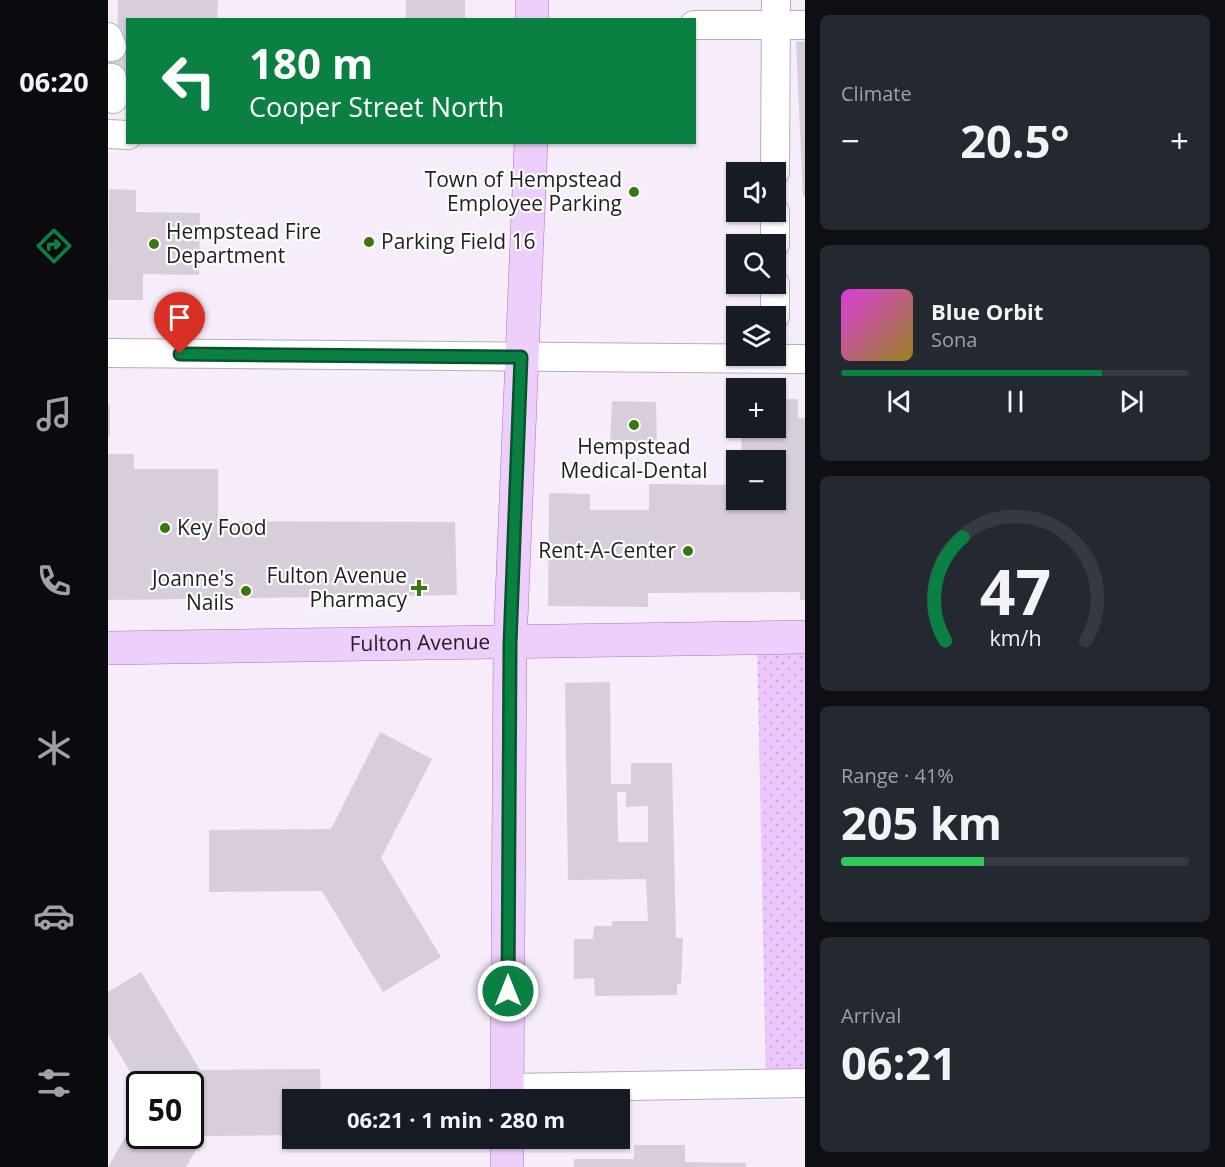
<!DOCTYPE html>
<html lang="en">
<head>
<meta charset="utf-8">
<style>
	:root { --surface:#171b24; --page:#242831; --text:#f1f3f6; --muted:#9ea1a6; --line:#363941; --accent:#0b8043 }
	body { margin:0; font-family:"Open Sans",sans-serif; background:var(--page); color:var(--text); height:100vh; display:flex; flex-direction:column; font-size:22px; white-space:nowrap }
	* { box-sizing:border-box; margin:0 }
	p { font-size:20px; color:var(--muted) }
	.icon { flex:none; width:33px; height:33px; fill:none; stroke:currentColor; stroke-width:2; stroke-linecap:round; stroke-linejoin:round }
	.map { position:relative; flex:1; overflow:hidden }
	.drawer { display:flex; flex-direction:column; gap:15px; padding:15px; background:#0d0f14; width:420px }
	.drawer>* { flex:none }
	.hud { position:absolute; left:18px; top:18px; width:570px; height:126px; border-radius:0px; box-shadow:0 2px 4px #0004; background:#0b8043; color:#fff; overflow:hidden }
	.buttons { position:absolute; left:618px; top:162px; display:grid; gap:12px }
	.buttons a { display:grid; place-items:center; width:60px; height:60px; border-radius:0px; background:var(--surface); box-shadow:0 2px 4px #0004; font-size:30px }
	.speed { position:absolute; left:18px; top:1071px; display:flex; gap:12px; font-size:30px; font-weight:700; text-align:center }
	.speed>* { display:grid; place-content:center; width:78px; height:78px; border-radius:50%; background:var(--surface); box-shadow:0 2px 4px #0004; line-height:1 }
	.speed .limit { border:3px solid #111; border-radius:9px; background:#fff; color:#111 }
	.pin { position:absolute; display:grid; place-items:center; width:51px; height:51px; color:#fff; margin:-62px -26px; border-radius:50% 50% 50% 0; rotate:-45deg; box-shadow:0 0 6px #0007 }
	.pin .icon { rotate:45deg }
	.me { position:absolute; width:66px; margin:-33px; rotate:0deg; stroke-linejoin:round; filter:drop-shadow(0 0 4px #0008) }
	.turn { display:flex; align-items:center; gap:21px; height:126px; padding:0 24px; font-size:27px }
	.turn .icon { width:78px; height:78px; stroke-width:2.5 }
	.turn b { display:block; font-size:42px; line-height:51px }
	.big { font-size:45px; font-weight:700; line-height:1.1 }
	.drawer .tile { flex:1; display:flex; flex-direction:column; justify-content:center; gap:9px; min-width:0; padding:0 21px; border-radius:9px; background:var(--page) }
	.drawer .dial { align-items:center; gap:0 }
	.dial svg { height:156px; overflow:visible; fill:none; stroke:var(--line); stroke-width:7; stroke-linecap:round; text-anchor:middle }
	.dial text { fill:var(--text); stroke:none }
	.song { display:flex; align-items:center; gap:18px }
	.cover { width:72px; height:72px; border-radius:9px; background:linear-gradient(135deg,hsl(300 70% 55%),hsl(50 70% 35%)) }
	.played { height:6px; border-radius:3px; background:linear-gradient(90deg,var(--accent) 75%,var(--line) 75%) }
	.keys { display:flex; justify-content:space-around; direction:ltr }
	.heat { display:flex; justify-content:space-between; align-items:center; font-size:33px; direction:ltr }
	.charge { height:9px; border-radius:4px; background:linear-gradient(90deg,#34c759 41%,var(--line) 0) }
	.trip { position:absolute; left:174px; top:1089px; width:348px; height:60px; border-radius:0px; background:var(--surface); box-shadow:0 2px 4px #0004; font-weight:700; line-height:60px; text-align:center }
	main { display:flex; flex:1; min-height:0 }
	.menu { display:flex; flex-direction:column; width:108px; justify-content:space-around; align-items:center; background:#090b0e; color:var(--muted) }
	.menu .icon { width:42px; height:42px }
	.menu .active { color:var(--accent) }
	.menu b { font-size:27px; color:var(--text) }
	.map>svg:first-child { display:block }
	.green { fill:url(#green-dots) }
	.building { fill:#d7cddb; fill-rule:evenodd }
	.lines { fill:none; stroke-linecap:round; stroke-linejoin:round }
	.minor-casing { stroke:#b7adbb; stroke-width:30 }
	.major-casing { stroke:#9e7bad; stroke-width:34 }
	.minor { stroke:#fff; stroke-width:28 }
	.major { stroke:#eecefb; stroke-width:33 }
	.route-casing { stroke:#07532c; stroke-width:15 }
	.route { stroke:#0b8043; stroke-width:10 }
	.poi-dot { fill:#3b770f; stroke:#fdfdfd; stroke-width:2 }
	.labels { text-anchor:middle; stroke-width:4.5; stroke-linejoin:round; paint-order:stroke }
	.poi-label { font-size:21px; fill:#211d22; stroke:#fdfdfd; text-anchor:end }
	.street-label { font-size:21px; fill:#211d22; stroke:#fdfdfd }
</style>
</head>
<body>
<main>
<nav class="menu">
<b>06:20</b>
<svg class="icon active" aria-label="directions" viewBox="0 0 24 24"><path d="M12 3l9 9-9 9-9-9zM9 14v-3h6M13 9l2 2-2 2"/></svg>
<svg class="icon" aria-label="music" viewBox="0 0 24 24"><path d="M9 18V5l10-2v13"/><circle cx="6" cy="18" r="3"/><circle cx="16" cy="16" r="3"/></svg>
<svg class="icon" aria-label="phone" viewBox="0 0 24 24"><path d="M5 4h4l2 5-3 2q2 4 5 5l2-3 5 2v4C11 20 4 13 5 4z"/></svg>
<svg class="icon" aria-label="climate" viewBox="0 0 24 24"><path d="M12 3v18M4 7l16 10M4 17L20 7"/></svg>
<svg class="icon" aria-label="car" viewBox="0 0 24 24"><path d="M5 17H2v-5l4-1 3-4h7l3 4 3 1v5h-3M9 17h6M6 11h13"/><circle cx="7" cy="17" r="2"/><circle cx="17" cy="17" r="2"/></svg>
<svg class="icon" aria-label="filters" viewBox="0 0 24 24"><path d="M4 7h16M4 17h16"/><circle cx="9" cy="7" r="2"/><circle cx="15" cy="17" r="2"/></svg>
</nav>
<div class="map">
<svg width="697" height="1167" viewBox="0 0 697 1167">
	<defs>
		<pattern id="green-dots" width="8" height="8" patternUnits="userSpaceOnUse" patternTransform="scale(1.5)"><rect width="8" height="8" fill="#edc6fd"/><path d="M2 2h.1M6 6h.1" fill="none" stroke="#cbaad9" stroke-width="1.8" stroke-linecap="round"/></pattern>
	</defs>
	<rect width="100%" height="100%" fill="#f6ecfa"/>
	<polygon class="green" points="697,636 697,1083 658,1084 649,637"/>
	<g class="building">
		<polygon points="10,0 110,0 109,20 20,20 20,79 0,78 0,47 9,47"/>
		<rect x="298" y="0" width="59" height="20"/>
		<polygon points="697,41 697,196 695,196 688,42"/>
		<polygon points="1,189 28,190 28,212 92,213 91,275 35,274 35,300 0,300"/>
		<polygon points="668,399 690,399 690,418 697,418 697,600 692,600 692,592 540,593 540,607 440,606 441,493 482,494 482,510 541,510 541,484 619,485 619,466 628,465 628,500 668,500 668,460 634,460 633,428 668,428"/>
		<polygon points="504,401 548,402 549,448 502,448"/>
		<rect x="0" y="405" width="2" height="32"/>
		<polygon points="0,454 26,454 26,469 110,469 110,521 347,522 349,595 0,600"/>
		<path d="M502,682L503,784H523V763H564L568,938H575L573,984H569V995L487,996L486,978L466,979V939H485L486,926H504V921H540L538,879L460,880L457,683ZM509,792H518V807L540,806V842H510Z"/>
		<polygon points="272,732 324,759 273,858 333,957 275,992 214,891 101,892 101,830 223,829"/>
		<polygon points="33,972 92,1070 212,1069 213,1100 184,1100 184,1135 96,1136 78,1167 0,1167 32,1111 32,1136 82,1136 82,1084 32,1084 32,1088 0,1035 0,992"/>
		<polygon points="526,1145 577,1145 577,1162 638,1163 638,1167 466,1167 466,1159 526,1159"/>
	</g>
	<g class="lines">
		<g class="minor-casing">
			<g id="minor">
				<polyline points="586,25 697,25"/>
				<polyline points="0,37 4,47"/>
				<polyline points="4,78 5,99"/>
				<polyline points="0,134 20,135"/>
				<polyline points="667,172 668,0"/>
				<polyline points="667,244 667,212"/>
				<polyline points="667,284 667,316"/>
				<polyline points="0,353 697,359"/>
				<polyline points="400,1088 697,1083"/>
			</g>
		</g>
		<g class="major-casing">
			<g id="major">
				<polyline points="424,0 424,20"/>
				<path id="s1" d="M0,648L697,637"/>
				<polyline points="399,1100 402,644 423,142"/>
				<polyline points="399,1167 399,1138"/>
			</g>
		</g>
		<use href="#minor" class="minor"/>
		<use href="#major" class="major"/>
	</g>
	<g class="lines">
		<g class="route-casing">
			<polyline id="route" points="72,354 413,357 402,644 400,991"/>
		</g>
		<use href="#route" class="route"/>
	</g>
	<g class="poi-dot">
		<circle cx="526" cy="192" r="6"/>
		<circle cx="261" cy="242" r="6"/>
		<circle cx="46" cy="244" r="6"/>
		<circle cx="526" cy="425" r="6"/>
		<circle cx="57" cy="528" r="6"/>
		<circle cx="580" cy="551" r="6"/>
		<path d="M308 579h6v6h6v6h-6v6h-6v-6h-6v-6h6z"/>
		<circle cx="138" cy="591" r="6"/>
	</g>
	<g class="labels">
		<g class="poi-label">
			<text x="514" y="187">Town of Hempstead<tspan x="514" dy="24">Employee Parking</tspan></text>
			<text x="58" y="239" text-anchor="start">Hempstead Fire<tspan x="58" dy="24">Department</tspan></text>
			<text x="273" y="249" text-anchor="start">Parking Field 16</text>
			<text x="526" y="454" text-anchor="middle">Hempstead<tspan x="526" dy="24">Medical-Dental</tspan></text>
			<text x="69" y="535" text-anchor="start">Key Food</text>
			<text x="568" y="558">Rent-A-Center</text>
			<text x="299" y="583">Fulton Avenue<tspan x="299" dy="24">Pharmacy</tspan></text>
			<text x="126" y="586">Joanne's<tspan x="126" dy="24">Nails</tspan></text>
		</g>
		<g class="street-label">
			<text dy="7" stroke="none"><textPath href="#s1" startOffset="312">Fulton Avenue</textPath></text>
		</g>
	</g>
</svg>
<div class="buttons">
<a><svg class="icon" aria-label="sound" viewBox="0 0 24 24"><path d="M4 9h4l5-4v14l-5-4H4zM17 9q2 3 0 6"/></svg></a>
<a><svg class="icon" aria-label="search" viewBox="0 0 24 24"><circle cx="10" cy="10" r="6"/><path d="M15 15l6 6"/></svg></a>
<a><svg class="icon" aria-label="layers" viewBox="0 0 24 24"><path d="M12 4l9 5-9 5-9-5zM3 14l9 5 9-5"/></svg></a>
<a>+</a>
<a>−</a>
</div>
<div class="speed"><div class="limit">50</div></div>
<div class="pin" style="left:72px;top:354px;background:#d93025"><svg class="icon" aria-label="arrive" viewBox="0 0 24 24"><path d="M6 21V4h12l-3 4 3 4H6"/></svg></div>
<svg class="me" style="left:400px;top:991px" viewBox="-20 -20 40 40"><circle r="17" fill="#0b8043" stroke="#fff" stroke-width="3"/><path d="M0-11L8 9 0 5-8 9z" fill="#fff"/></svg>
<div class="trip">06:21 · 1 min · 280 m</div>
<div class="hud">
<div class="turn"><svg class="icon" aria-label="left" viewBox="0 0 24 24"><path d="M17 20v-9H6M10 6l-5 5 5 5"/></svg><div><b>180 m</b>Cooper Street North</div></div>
</div>
</div>
<section class="drawer">
<div class="tile"><p>Climate</p>
<div class="heat"><a>−</a><b class="big">20.5°</b><a>+</a></div>
</div>
<div class="tile">
<div class="song"><i class="cover"></i><div><b>Blue Orbit</b><p>Sona</p></div></div>
<div class="played"></div>
<div class="keys"><svg class="icon" aria-label="previous" viewBox="0 0 24 24"><path d="M18 5L8 12l10 7zM5 5v14"/></svg><svg class="icon" aria-label="pause" viewBox="0 0 24 24"><path d="M8 5v14M16 5v14"/></svg><svg class="icon" aria-label="next" viewBox="0 0 24 24"><path d="M6 5l10 7-10 7zM19 5v14"/></svg></div>
</div>
<div class="tile dial"><svg viewBox="0 0 100 80">
<path d="M14 69A42 42 0 1 1 86 69"/>
<path d="M14 69A42 42 0 0 1 23 16" stroke="#0b8043"/>
<text x="50" y="56" font-size="32" font-weight="700">47</text>
<text x="50" y="72" font-size="11">km/h</text>
</svg></div>
<div class="tile"><p>Range · 41%</p><b class="big">205 km</b><div class="charge"></div></div>
<div class="tile"><p>Arrival</p><b class="big">06:21</b></div>
</section>
</main>
</body>
</html>
